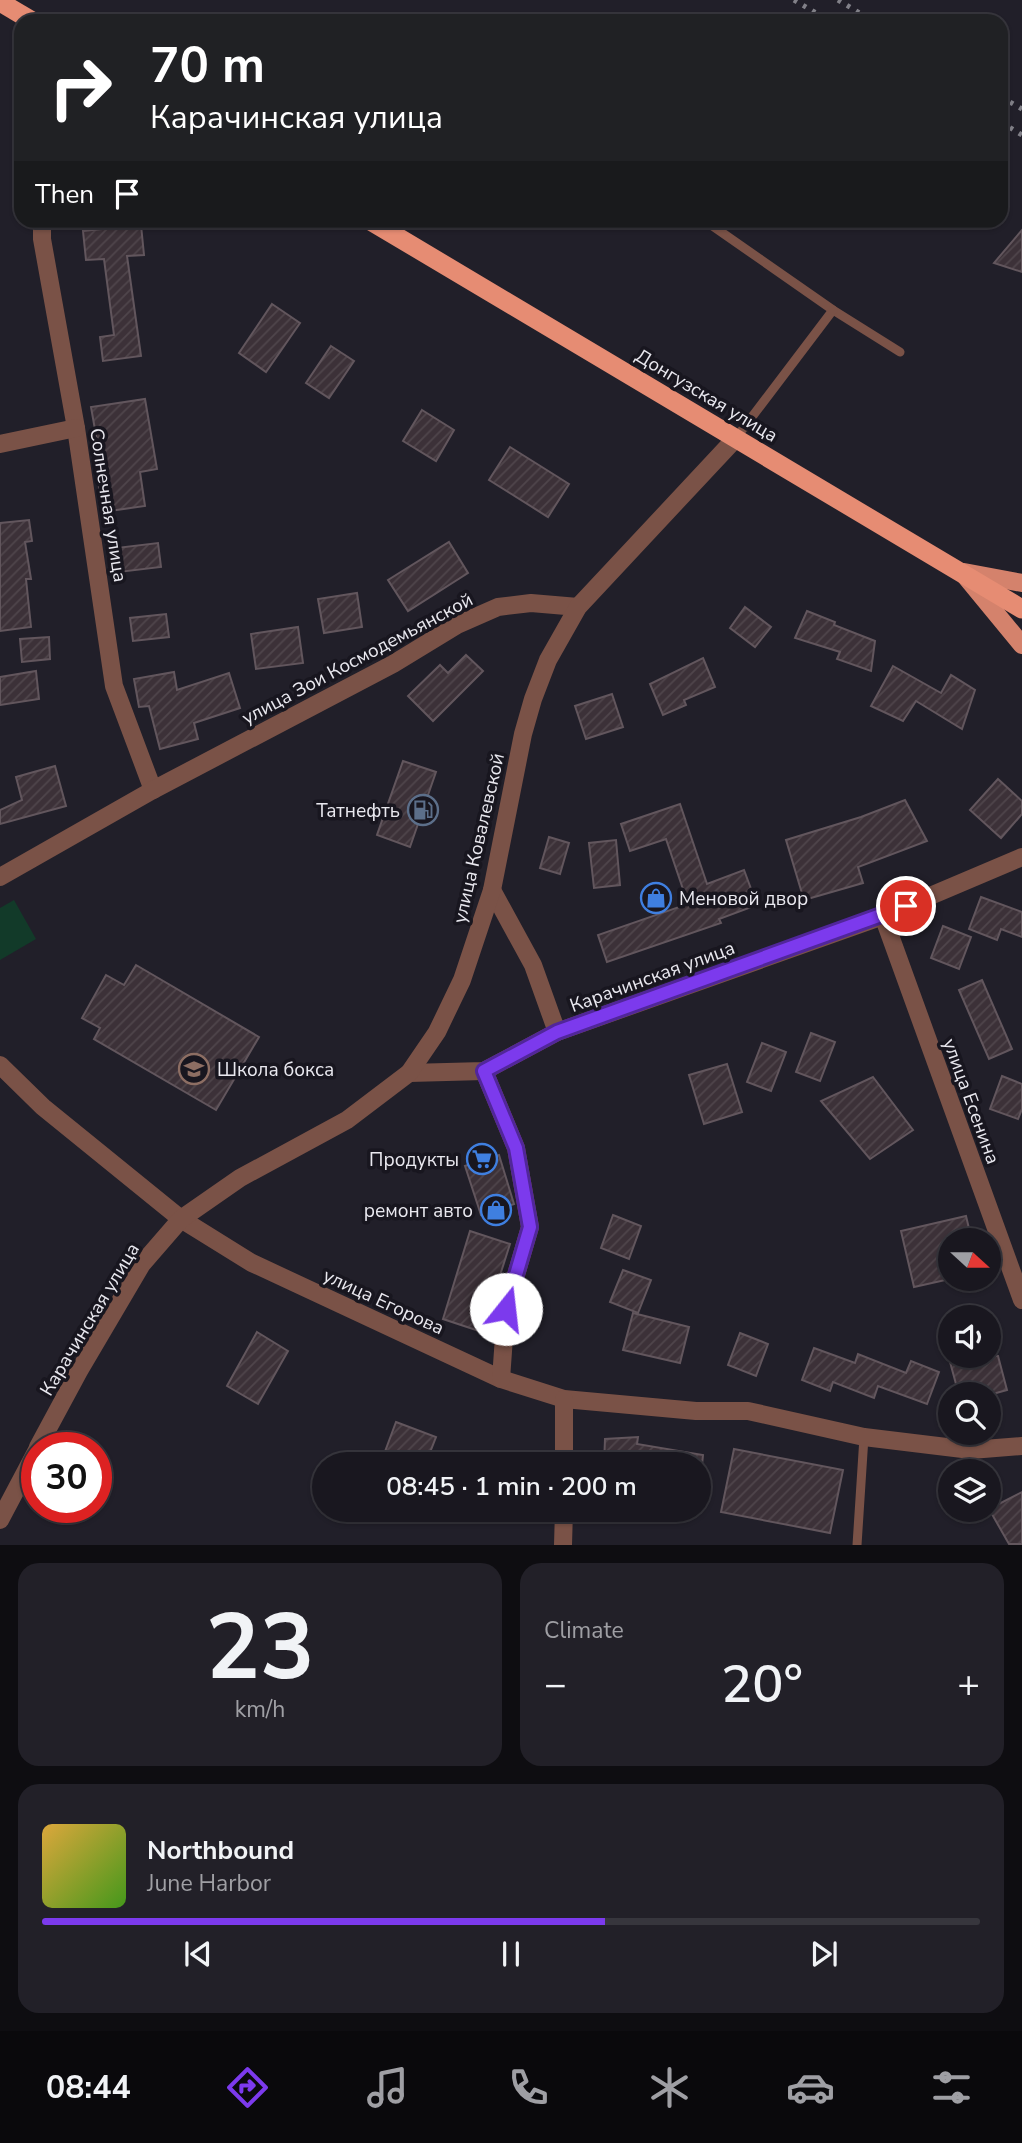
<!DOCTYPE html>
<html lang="en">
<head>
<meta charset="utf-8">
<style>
	:root { --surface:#19171f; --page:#222028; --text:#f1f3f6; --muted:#9f9fa4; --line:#37363d; --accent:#7c3aed }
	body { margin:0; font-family:"Nunito Sans",sans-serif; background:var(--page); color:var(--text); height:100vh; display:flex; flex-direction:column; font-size:26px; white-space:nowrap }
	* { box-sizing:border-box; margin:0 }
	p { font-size:23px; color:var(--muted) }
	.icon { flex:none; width:38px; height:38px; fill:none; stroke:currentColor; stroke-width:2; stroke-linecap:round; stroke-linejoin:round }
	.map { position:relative; height:1545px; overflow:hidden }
	.side { display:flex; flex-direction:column; gap:18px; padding:18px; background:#0e0d11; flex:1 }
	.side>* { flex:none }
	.hud { position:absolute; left:14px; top:14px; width:994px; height:214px; border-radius:21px; box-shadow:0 2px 5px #0004,0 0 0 2px var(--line); background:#202124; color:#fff; overflow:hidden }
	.needle { width:46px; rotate:111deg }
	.tools { position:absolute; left:938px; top:1228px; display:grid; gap:14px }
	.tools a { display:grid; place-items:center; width:63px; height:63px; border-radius:50%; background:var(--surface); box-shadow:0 2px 5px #0004,0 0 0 2px var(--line); font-size:35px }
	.speed { position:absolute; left:21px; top:1432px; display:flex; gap:14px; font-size:35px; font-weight:700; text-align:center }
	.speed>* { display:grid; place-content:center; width:91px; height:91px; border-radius:50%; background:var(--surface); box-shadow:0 2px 5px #0004,0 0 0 2px var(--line); line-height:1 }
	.speed .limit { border:10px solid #d22; background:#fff; color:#111 }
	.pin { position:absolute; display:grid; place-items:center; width:60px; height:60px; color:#fff; margin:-30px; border:4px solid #fff; border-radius:50%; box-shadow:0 2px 7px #0007 }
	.me { position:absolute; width:77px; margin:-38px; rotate:16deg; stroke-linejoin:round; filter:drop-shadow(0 0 5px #0008) }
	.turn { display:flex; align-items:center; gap:24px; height:147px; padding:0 21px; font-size:32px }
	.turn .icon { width:91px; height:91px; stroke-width:2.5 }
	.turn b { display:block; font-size:49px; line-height:60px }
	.then { display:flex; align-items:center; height:66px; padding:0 21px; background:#0003; gap:14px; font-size:26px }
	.big { font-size:52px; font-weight:600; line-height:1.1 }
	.side .card { flex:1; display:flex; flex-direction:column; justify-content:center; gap:10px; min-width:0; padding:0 24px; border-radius:21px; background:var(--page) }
	.side .dial { align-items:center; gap:0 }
	.dial b { font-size:91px; line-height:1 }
	.song { display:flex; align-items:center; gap:21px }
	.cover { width:84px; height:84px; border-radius:10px; background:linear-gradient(135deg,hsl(40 70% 55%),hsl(100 70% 35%)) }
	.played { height:7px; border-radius:4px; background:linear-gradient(90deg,var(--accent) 60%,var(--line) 60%) }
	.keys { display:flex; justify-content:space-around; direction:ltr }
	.heat { display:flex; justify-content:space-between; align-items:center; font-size:38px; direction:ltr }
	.side .tiles { flex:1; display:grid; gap:18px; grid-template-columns:1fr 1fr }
	.card:last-child { grid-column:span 2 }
	.trip { position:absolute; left:312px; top:1452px; width:399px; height:70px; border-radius:35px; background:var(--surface); box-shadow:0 2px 5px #0004,0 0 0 2px var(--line); font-weight:600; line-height:70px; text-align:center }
	.tab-bar { display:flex; height:112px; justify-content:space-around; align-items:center; background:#0a090c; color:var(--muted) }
	.tab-bar .icon { width:49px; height:49px }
	.tab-bar .on { color:var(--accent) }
	.tab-bar b { font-size:32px; color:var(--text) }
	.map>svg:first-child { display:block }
	.grass { fill:#123a29 }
	.building { fill:url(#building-hatch); stroke:#62565d; stroke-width:2 }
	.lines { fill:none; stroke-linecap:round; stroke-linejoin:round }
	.service { stroke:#7a5247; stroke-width:9 }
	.minor { stroke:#7a5247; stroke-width:18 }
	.tertiary { stroke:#7a5247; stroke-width:18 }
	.primary { stroke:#d4826c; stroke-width:18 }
	.trunk { stroke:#e68c73; stroke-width:19 }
	.rail { stroke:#818088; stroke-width:5; stroke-dasharray:3.5 7; stroke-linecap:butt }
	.route-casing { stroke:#51269a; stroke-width:18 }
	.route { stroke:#7c3aed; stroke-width:12 }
	.labels { text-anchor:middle; stroke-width:7; stroke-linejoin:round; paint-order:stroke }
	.street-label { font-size:19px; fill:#e9e8ef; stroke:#18161f }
	.poi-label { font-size:19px; fill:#e9e8ef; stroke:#18161f; text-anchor:end }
</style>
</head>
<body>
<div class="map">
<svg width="1022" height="1545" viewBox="0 0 1022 1545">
	<defs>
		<pattern id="building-hatch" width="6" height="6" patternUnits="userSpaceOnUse" patternTransform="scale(1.75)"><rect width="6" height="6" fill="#3c3138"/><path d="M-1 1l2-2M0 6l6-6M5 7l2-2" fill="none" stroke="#4f454b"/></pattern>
	</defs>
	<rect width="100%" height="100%" fill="#211f29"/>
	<polygon class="grass" points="14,900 36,939 0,960 0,908"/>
	<g class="building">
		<polygon points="141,225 144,255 127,256 141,356 103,361 100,337 114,335 104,259 86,260 83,231"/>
		<polygon points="1022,230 1022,272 994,263"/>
		<polygon points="272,304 300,323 266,372 239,353"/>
		<polygon points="331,346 354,361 329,398 306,383"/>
		<polygon points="145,399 157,469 140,472 145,506 102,512 99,487 105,486 91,407"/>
		<polygon points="422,410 454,430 436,461 403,441"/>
		<polygon points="510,447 569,484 548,517 489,480"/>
		<polygon points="29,520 32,541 25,542 31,579 26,579 31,627 0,631 0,523"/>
		<polygon points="449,542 468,573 408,611 388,580"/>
		<polygon points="158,543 161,567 119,572 116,548"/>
		<polygon points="357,593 362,627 324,633 318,599"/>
		<polygon points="745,607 771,627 755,647 730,628"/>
		<polygon points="807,611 835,622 834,625 875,641 871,671 837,659 840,652 795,638"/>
		<polygon points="166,614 169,637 133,641 130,618"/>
		<polygon points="298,627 303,663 256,669 251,634"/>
		<polygon points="49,637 50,659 22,662 20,639"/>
		<polygon points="466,655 483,671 433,721 408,696 440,665 448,673"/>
		<polygon points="703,658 715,687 684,700 686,705 663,715 650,684"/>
		<polygon points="893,666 941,693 951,675 975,690 962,729 916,701 903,721 871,706"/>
		<polygon points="36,671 39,699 0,705 0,677"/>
		<polygon points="174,672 177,690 229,673 240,708 194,723 198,739 160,749 149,706 139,707 134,679"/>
		<polygon points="612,694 623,727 586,739 575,706"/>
		<polygon points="403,761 436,772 410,847 377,835"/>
		<polygon points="55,766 66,806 0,824 0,810 22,800 16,777"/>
		<polygon points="998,779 1022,801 1022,814 1001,838 970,810"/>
		<polygon points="905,800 927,841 858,867 863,883 804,900 786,840 861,817"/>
		<polygon points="680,804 707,884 744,870 757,905 719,919 721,923 607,962 598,935 688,904 666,839 630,851 621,824"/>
		<polygon points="549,837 569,843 560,874 540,868"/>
		<polygon points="616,840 620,885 594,888 589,843"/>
		<polygon points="981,897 1022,912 1022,937 1001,929 997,940 969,929"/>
		<polygon points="943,926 971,937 959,969 931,958"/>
		<polygon points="136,965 259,1037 216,1110 94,1039 100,1028 82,1018 106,975 124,985"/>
		<polygon points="982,980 1012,1049 989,1059 959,990"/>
		<polygon points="811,1033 835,1042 820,1081 796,1072"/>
		<polygon points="762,1043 786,1052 771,1091 747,1082"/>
		<polygon points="727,1064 742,1112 704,1124 689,1075"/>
		<polygon points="1002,1076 1022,1084 1022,1109 1018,1119 990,1109"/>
		<polygon points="873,1077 913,1130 870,1159 821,1101"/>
		<polygon points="499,1155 514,1204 481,1215 465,1166"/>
		<polygon points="613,1215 641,1226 629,1259 601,1248"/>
		<polygon points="966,1216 972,1241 950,1241 950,1279 914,1287 901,1231"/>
		<polygon points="470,1231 510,1244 482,1332 443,1319"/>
		<polygon points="623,1270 651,1280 638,1313 610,1302"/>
		<polygon points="633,1313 689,1327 680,1363 623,1350"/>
		<polygon points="257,1332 288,1351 258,1404 227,1386"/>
		<polygon points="740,1333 768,1344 756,1376 728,1365"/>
		<polygon points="814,1348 855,1363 858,1354 906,1373 911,1361 939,1372 927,1404 878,1386 874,1398 833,1382 830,1391 802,1380"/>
		<polygon points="971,1356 998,1356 1007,1390 989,1395 959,1395 950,1362"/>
		<polygon points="396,1422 436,1437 425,1465 380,1465"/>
		<polygon points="638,1437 637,1444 703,1455 702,1465 604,1465 605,1439"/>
		<polygon points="734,1449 843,1470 830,1533 721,1512"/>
		<polygon points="1022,1492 1022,1544 1009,1544 989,1509"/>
	</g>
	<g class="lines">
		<g class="service">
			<polyline points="704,220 833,310 900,352"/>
			<polyline points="736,438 833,310"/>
			<polyline points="857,1545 864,1437"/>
		</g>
		<g class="minor">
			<polyline points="42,220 42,239 76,428 114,686 153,790"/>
			<polyline points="0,444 76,428"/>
			<polyline points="0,877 153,790 393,664 457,625 498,607 531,603 578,607"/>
			<polyline points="492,890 533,965 557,1032"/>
			<polyline points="883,916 1022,1300"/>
			<polyline points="0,1065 43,1107 181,1219 252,1263 501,1379 564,1399 696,1411 748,1411 864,1437 971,1450 1022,1446"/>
			<polyline points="484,1071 516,1148 530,1227 506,1309 501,1379"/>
			<polyline points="409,1073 484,1071 557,1032 883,916 1022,857"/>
			<polyline points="564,1465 564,1399"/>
			<polyline points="563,1545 564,1510"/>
		</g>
		<g class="tertiary">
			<polyline points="38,1447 79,1371 142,1264 181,1219 240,1178 347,1120 409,1073 437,1032 462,980 492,890 523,734 533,699 548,660 578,607 736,438"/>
			<polyline points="0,1520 37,1450"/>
		</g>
		<g class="primary">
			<polyline points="964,572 1022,583"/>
			<polyline points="966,577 1022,645"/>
		</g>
		<g class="trunk">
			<polyline points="0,2 32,21"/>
			<polyline points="369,220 1022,609"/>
		</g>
		<g class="rail">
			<polyline points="794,0 830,21"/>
			<polyline points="838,0 873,21"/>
			<polyline points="1001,97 1022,109"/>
			<polyline points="1001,122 1022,135"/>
		</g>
	</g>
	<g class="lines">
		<g class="route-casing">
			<polyline id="route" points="506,1309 530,1227 516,1148 484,1071 557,1032 906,906"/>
		</g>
		<use href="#route" class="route"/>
	</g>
	<defs>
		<g id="fuel-ring" transform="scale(1.575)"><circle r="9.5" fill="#18161f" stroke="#5c6f8a" stroke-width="1.5"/><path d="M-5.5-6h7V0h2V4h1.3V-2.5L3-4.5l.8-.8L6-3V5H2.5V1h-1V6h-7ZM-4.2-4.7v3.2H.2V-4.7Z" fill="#5c6f8a"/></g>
		<g id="shop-ring" transform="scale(1.575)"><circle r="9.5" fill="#18161f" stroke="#3f7fe0" stroke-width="1.5"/><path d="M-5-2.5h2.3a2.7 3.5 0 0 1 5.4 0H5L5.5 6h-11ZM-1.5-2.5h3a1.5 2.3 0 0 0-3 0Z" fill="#3f7fe0"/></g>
		<g id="school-ring" transform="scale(1.575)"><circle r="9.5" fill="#18161f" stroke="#8d6e63" stroke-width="1.5"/><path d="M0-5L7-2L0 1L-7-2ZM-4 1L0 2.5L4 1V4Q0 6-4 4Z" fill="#8d6e63"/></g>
		<g id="supermarket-ring" transform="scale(1.575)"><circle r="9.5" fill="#18161f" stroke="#3f7fe0" stroke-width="1.5"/><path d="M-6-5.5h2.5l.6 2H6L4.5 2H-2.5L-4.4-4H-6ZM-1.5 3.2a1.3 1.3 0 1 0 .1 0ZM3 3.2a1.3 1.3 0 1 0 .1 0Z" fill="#3f7fe0"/></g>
	</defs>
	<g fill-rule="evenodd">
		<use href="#fuel-ring" x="423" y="810"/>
		<use href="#shop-ring" x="656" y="898"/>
		<use href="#school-ring" x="194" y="1069"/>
		<use href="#supermarket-ring" x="482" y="1159"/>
		<use href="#shop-ring" x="496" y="1210"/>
	</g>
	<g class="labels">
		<g class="street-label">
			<text transform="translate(707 395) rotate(31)" y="7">Донгузская улица</text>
			<text transform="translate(109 505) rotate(81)" y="7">Солнечная улица</text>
			<text transform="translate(357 658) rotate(-28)" y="7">улица Зои Космодемьянской</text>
			<text transform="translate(478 838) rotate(-77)" y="7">улица Ковалевской</text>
			<text transform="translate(652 976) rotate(-20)" y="7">Карачинская улица</text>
			<text transform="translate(972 1101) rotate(70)" y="7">улица Есенина</text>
			<text transform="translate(384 1301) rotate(25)" y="7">улица Егорова</text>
			<text transform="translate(89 1319) rotate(-59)" y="7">Карачинская улица</text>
		</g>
		<g class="poi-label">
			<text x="400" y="817">Татнефть</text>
			<text x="679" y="905" text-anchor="start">Меновой двор</text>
			<text x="217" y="1076" text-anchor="start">Школа бокса</text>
			<text x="459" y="1166">Продукты</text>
			<text x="473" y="1217">ремонт авто</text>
		</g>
	</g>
</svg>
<div class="tools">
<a><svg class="needle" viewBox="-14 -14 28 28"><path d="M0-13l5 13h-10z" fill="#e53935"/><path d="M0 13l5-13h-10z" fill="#9f9fa4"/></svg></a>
<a><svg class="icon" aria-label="sound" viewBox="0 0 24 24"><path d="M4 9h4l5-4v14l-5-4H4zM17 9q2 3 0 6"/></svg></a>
<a><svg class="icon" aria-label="search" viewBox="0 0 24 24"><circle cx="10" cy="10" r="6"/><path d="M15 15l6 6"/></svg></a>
<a><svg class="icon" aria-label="layers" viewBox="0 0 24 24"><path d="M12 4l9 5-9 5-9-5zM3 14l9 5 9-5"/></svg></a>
</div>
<div class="speed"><div class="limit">30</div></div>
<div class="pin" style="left:906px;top:906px;background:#d93025"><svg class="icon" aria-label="arrive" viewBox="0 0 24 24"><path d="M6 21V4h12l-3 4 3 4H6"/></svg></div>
<svg class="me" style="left:506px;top:1309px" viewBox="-20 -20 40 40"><circle r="19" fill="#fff"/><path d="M0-13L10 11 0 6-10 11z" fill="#7c3aed"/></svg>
<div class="trip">08:45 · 1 min · 200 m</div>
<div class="hud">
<div class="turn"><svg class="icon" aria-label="right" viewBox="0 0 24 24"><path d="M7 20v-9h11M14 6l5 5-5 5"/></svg><div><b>70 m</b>Карачинская улица</div></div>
<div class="then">Then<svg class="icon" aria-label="arrive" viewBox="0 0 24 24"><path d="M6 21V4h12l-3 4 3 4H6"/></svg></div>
</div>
</div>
<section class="side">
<div class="tiles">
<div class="card dial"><b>23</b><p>km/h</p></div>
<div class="card"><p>Climate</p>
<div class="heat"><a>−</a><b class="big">20°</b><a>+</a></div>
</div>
<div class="card">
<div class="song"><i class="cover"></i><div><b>Northbound</b><p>June Harbor</p></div></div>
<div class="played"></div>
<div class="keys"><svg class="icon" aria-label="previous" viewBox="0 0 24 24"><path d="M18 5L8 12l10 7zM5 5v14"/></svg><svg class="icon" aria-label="pause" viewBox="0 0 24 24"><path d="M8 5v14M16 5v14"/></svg><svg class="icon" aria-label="next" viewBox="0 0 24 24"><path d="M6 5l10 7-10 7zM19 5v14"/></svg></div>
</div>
</div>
</section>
<nav class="tab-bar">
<b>08:44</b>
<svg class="icon on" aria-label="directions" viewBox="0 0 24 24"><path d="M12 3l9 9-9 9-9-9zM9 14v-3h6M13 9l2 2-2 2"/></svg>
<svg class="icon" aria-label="music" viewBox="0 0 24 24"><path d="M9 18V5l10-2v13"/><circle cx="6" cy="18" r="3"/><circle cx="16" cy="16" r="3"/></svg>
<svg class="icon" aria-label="phone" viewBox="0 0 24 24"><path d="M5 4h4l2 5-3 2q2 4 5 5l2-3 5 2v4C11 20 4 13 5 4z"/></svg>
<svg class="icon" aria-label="climate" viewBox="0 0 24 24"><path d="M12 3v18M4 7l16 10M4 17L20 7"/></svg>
<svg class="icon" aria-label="car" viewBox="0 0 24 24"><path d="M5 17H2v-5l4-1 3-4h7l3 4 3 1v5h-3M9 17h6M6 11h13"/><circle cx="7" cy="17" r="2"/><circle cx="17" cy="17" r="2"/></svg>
<svg class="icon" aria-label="filters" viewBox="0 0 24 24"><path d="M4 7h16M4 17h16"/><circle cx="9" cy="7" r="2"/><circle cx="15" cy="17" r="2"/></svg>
</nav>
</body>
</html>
